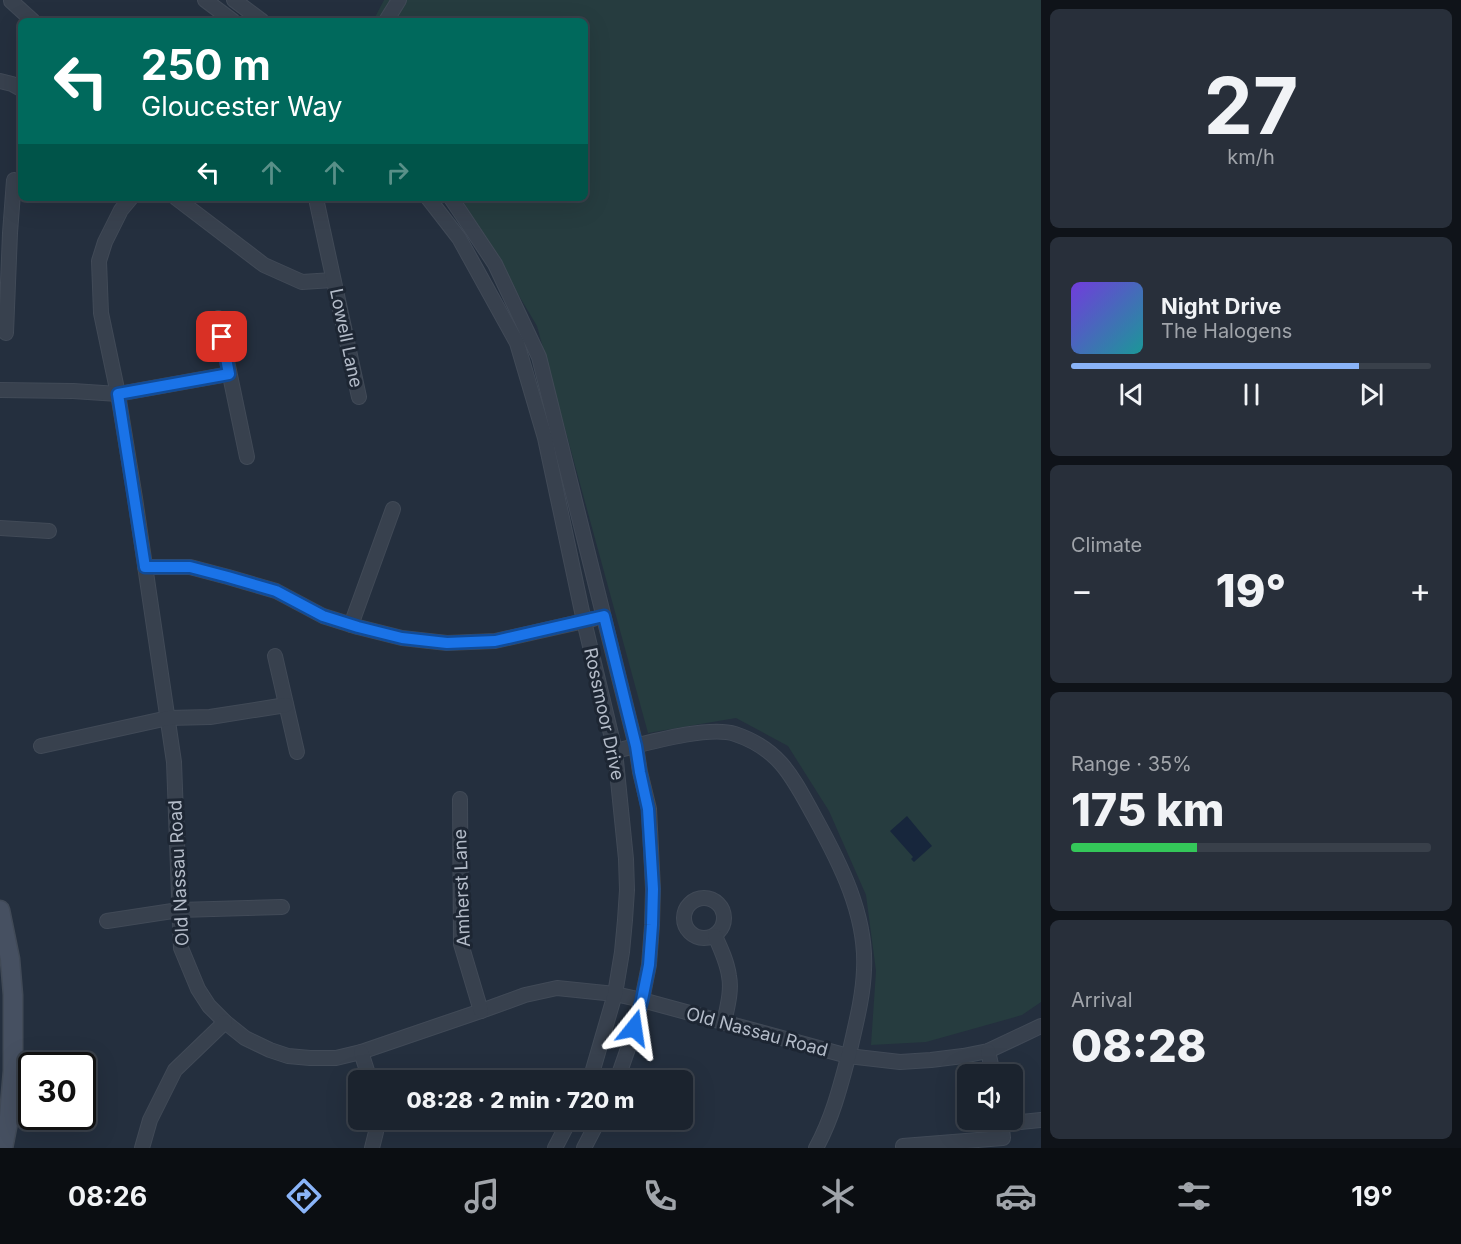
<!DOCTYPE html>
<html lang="en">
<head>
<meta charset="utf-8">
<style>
	:root { --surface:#1b232e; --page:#282f3a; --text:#f1f3f6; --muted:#a0a4aa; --line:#39404a; --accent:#8ab4f8 }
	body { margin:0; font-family:Inter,sans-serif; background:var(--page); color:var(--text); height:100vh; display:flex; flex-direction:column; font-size:22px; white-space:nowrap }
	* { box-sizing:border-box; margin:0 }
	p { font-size:20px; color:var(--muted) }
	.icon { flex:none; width:33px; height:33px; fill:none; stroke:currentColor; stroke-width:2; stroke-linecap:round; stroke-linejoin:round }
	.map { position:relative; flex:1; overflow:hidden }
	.details { display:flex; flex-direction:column; gap:9px; padding:9px; background:#0f1319; width:420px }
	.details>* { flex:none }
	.hud { position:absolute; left:18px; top:18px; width:570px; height:183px; border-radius:9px; box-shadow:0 6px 24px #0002,0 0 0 2px var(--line); background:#00695c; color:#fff; overflow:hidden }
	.buttons { position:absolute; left:957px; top:1064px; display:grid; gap:12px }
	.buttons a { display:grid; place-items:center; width:66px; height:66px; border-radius:9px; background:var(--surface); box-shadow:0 6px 24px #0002,0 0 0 2px var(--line); font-size:30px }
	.speed { position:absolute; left:18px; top:1052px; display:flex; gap:12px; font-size:30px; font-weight:700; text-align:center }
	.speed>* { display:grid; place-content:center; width:78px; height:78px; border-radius:50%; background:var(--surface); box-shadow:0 6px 24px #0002,0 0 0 2px var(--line); line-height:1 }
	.speed .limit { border:3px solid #111; border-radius:9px; background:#fff; color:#111 }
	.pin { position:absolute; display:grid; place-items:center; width:51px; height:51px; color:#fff; margin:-26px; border-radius:12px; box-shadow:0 3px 9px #0006 }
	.me { position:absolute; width:66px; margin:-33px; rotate:15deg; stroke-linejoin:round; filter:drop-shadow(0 0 4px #0008) }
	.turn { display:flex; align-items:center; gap:21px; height:126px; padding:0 24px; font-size:27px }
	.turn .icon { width:78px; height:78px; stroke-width:2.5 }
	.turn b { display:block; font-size:42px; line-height:51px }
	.lanes { display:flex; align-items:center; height:57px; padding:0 24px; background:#0003; justify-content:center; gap:30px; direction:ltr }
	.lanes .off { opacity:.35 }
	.big { font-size:45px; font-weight:800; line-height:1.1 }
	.details .tile { flex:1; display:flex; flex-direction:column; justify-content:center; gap:9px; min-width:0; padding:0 21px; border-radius:9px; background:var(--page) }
	.details .dial { align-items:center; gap:0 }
	.dial b { font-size:78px; line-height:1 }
	.song { display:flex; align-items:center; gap:18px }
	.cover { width:72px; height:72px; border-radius:9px; background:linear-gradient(135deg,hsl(260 70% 55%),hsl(180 70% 35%)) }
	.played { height:6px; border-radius:3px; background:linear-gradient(90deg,var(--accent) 80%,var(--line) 80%) }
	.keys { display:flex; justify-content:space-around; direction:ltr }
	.heat { display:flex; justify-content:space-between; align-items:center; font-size:33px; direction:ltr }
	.charge { height:9px; border-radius:4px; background:linear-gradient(90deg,#34c759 35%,var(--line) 0) }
	.trip { position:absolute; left:348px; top:1070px; width:345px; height:60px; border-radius:9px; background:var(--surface); box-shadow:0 6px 24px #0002,0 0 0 2px var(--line); font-weight:800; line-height:60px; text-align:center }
	.tabs { display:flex; height:96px; justify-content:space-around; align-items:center; background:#0b0e12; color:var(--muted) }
	.tabs .icon { width:42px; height:42px }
	.tabs .active { color:var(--accent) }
	.tabs b { font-size:27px; color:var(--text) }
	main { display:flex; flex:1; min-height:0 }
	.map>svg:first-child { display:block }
	.green { fill:#263c3f }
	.water { fill:#17263c }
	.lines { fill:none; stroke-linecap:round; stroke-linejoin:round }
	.street-casing { stroke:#414a57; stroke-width:16 }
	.secondary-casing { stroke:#414a57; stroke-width:21 }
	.street { stroke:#38414e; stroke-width:14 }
	.secondary { stroke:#465061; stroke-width:18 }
	.route-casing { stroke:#114b97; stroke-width:15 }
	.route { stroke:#1a73e8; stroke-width:10 }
	.labels { text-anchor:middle; stroke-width:6; stroke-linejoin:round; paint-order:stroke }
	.street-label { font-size:18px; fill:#b4bcc9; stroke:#1d2633 }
</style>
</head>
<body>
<main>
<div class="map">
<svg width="1041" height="1148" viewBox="0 0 1041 1148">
	<rect width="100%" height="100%" fill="#242f3e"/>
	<polygon class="green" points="384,0 1041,0 1041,1002 1022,1015 926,1042 871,1045 876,971 866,895 829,811 788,746 736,718 648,733 537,326 461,198 585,198 585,21 373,21"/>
	<polygon class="water" points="907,816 932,846 914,862 911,859 913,857 890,831"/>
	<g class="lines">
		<g class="street-casing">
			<g id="street">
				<polyline points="205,0 233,21"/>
				<polyline points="234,0 262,21"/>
				<polyline points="11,1 33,21"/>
				<polyline points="386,21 399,0"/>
				<polyline points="0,81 12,84 21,89"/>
				<polyline points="131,198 121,210 105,242 99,261 101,313 118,394 135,498 174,762 181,948 198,989 209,1006 225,1022 245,1038 270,1050 288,1056 310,1058 336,1058 361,1052 481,1011 525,995 557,988 615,994 642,1000 848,1056 900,1062 931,1060 963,1056 988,1051 1041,1026"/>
				<polyline points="176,198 264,265 302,282 333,280"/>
				<polyline points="428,198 459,238 517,343 545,438 584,621 615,751 626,859 627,890 625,920 622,952 615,994 590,1080"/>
				<polyline points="451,198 495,264 539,357 636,746 640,772 649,809 653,889 652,925 649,965 642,1000 632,1037 617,1080"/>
				<polyline points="317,203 359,397"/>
				<polyline points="218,318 247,457"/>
				<polyline points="6,333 10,233 14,180"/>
				<polyline points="0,390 73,391 118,394 229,374"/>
				<polyline points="0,528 49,531"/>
				<polyline points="145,567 190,567 228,577 276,591 323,616 358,627 402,638 447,643 495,641 593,619"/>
				<polyline points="351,625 393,509"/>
				<polyline points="275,656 297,752"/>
				<polyline points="41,746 168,718 210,717 286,705"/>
				<path d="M615,751C644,744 708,725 735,734C780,749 793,778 814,816C840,863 867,915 864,970C863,997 856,1023 850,1050C841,1084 833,1117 816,1148"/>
				<polyline points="460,799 461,944 481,1011"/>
				<circle cx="704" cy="918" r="20"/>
				<polyline points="107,921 179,910 282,907"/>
				<path d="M715,936C721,949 727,962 729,976C732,991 727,1008 724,1023"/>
				<polyline points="988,1051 993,1074"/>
				<polyline points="361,1052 370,1080"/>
				<polyline points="1002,1124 1041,1120"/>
				<polyline points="903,1146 1003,1138 1001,1119"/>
				<polyline points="142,1148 150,1120 175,1070 225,1022"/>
				<polyline points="372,1148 376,1132 375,1119"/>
				<polyline points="555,1148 570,1119"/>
				<polyline points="584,1148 599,1119"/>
			</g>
		</g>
		<g class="secondary-casing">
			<polyline id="secondary" points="0,910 10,959 13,995 13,1071 9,1117 3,1148"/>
		</g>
		<use href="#street" class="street"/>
		<use href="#secondary" class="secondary"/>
	</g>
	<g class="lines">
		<g class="route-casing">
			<polyline id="route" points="222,337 229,374 118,394 145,567 190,567 228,577 276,591 323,616 358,627 402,638 447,643 495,641 604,616 636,746 640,772 648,809 653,889 652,925 649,965 642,1000 634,1028"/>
		</g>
		<use href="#route" class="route"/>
	</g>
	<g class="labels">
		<g class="street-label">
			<text transform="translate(346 338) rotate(78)" y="6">Lowell Lane</text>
			<text transform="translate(604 714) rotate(78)" y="6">Rossmoor Drive</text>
			<text transform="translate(179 873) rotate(-93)" y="6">Old Nassau Road</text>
			<text transform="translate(462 888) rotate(-92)" y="6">Amherst Lane</text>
			<text transform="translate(757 1032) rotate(15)" y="6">Old Nassau Road</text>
		</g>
	</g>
</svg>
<div class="buttons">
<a><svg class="icon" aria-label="sound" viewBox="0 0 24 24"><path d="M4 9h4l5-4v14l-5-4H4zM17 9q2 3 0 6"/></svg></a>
</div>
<div class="speed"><div class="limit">30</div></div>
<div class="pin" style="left:222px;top:337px;background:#d93025"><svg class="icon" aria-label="arrive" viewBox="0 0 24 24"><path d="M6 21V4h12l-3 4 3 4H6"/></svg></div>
<svg class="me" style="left:634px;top:1028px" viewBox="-20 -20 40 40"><path d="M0-17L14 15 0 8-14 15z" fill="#1a73e8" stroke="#fff" stroke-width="4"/></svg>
<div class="trip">08:28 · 2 min · 720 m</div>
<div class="hud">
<div class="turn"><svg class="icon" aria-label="left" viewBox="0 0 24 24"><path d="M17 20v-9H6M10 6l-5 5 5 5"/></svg><div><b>250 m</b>Gloucester Way</div></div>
<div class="lanes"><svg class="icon" aria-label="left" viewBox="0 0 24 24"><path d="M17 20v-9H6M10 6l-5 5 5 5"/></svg><svg class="icon off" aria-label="ahead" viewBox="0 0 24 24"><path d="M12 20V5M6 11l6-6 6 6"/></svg><svg class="icon off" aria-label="ahead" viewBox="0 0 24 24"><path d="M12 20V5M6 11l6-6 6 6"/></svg><svg class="icon off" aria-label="right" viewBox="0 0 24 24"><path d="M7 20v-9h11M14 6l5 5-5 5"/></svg></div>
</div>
</div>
<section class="details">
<div class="tile dial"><b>27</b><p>km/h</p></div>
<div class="tile">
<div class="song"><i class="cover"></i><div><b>Night Drive</b><p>The Halogens</p></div></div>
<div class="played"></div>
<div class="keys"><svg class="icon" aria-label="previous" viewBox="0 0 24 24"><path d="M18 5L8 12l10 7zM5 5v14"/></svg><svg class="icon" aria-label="pause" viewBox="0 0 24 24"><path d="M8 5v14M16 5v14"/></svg><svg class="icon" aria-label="next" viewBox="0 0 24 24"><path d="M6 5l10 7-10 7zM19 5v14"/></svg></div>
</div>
<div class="tile"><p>Climate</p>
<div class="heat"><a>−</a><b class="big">19°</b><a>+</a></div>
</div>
<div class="tile"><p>Range · 35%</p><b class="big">175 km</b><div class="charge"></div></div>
<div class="tile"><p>Arrival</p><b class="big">08:28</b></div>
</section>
</main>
<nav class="tabs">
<b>08:26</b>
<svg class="icon active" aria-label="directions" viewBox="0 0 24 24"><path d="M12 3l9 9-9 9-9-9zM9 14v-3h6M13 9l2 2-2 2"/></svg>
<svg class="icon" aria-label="music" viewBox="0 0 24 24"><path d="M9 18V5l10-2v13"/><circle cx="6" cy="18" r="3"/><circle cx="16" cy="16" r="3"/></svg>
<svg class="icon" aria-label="phone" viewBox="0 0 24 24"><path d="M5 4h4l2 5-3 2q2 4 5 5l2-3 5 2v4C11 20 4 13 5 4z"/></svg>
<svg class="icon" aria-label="climate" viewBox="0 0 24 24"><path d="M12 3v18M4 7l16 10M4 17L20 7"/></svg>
<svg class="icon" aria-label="car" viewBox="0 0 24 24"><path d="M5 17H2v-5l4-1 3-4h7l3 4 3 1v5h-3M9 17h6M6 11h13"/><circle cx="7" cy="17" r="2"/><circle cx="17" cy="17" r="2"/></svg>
<svg class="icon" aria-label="filters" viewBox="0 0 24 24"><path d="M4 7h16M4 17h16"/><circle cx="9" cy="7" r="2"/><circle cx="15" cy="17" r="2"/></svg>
<b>19°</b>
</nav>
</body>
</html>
